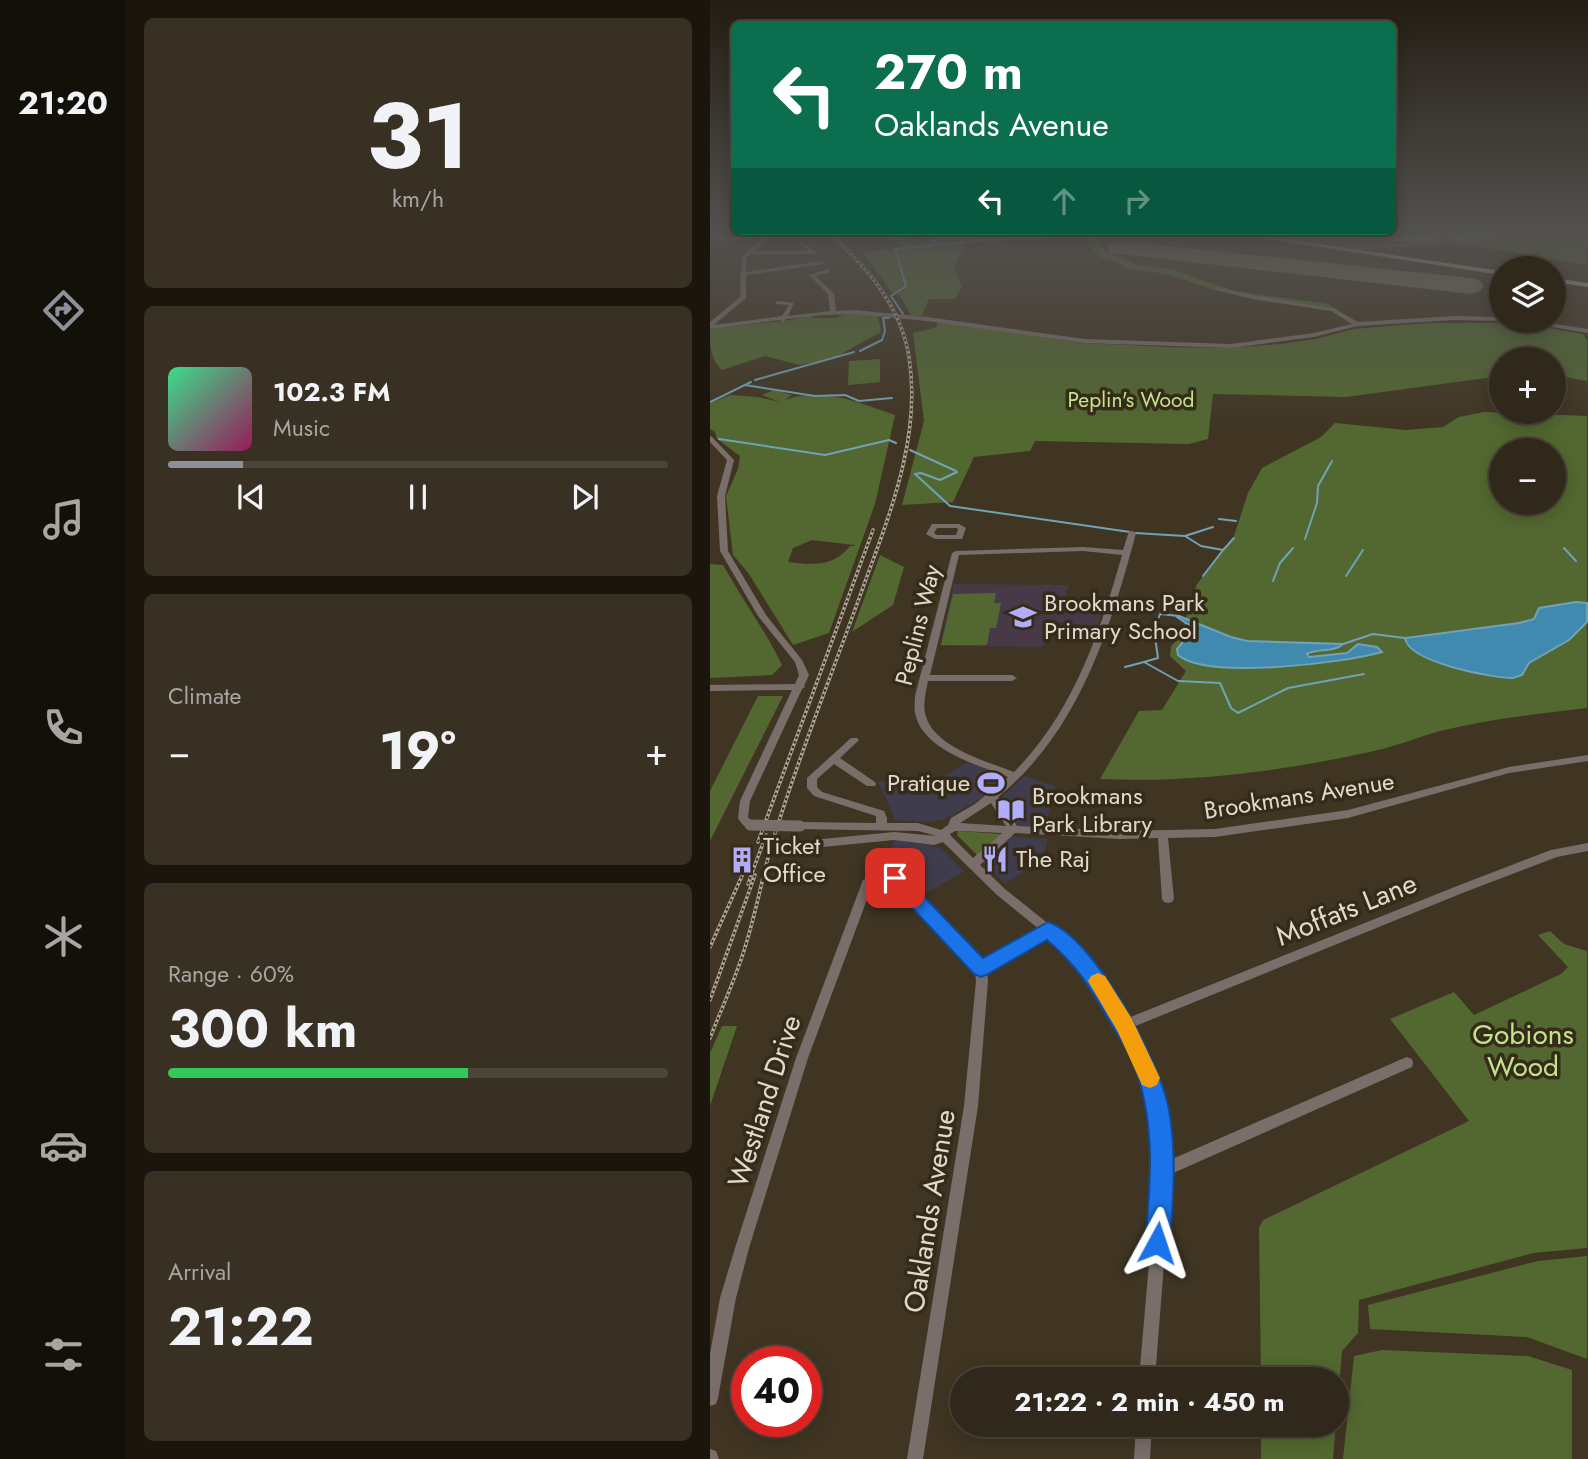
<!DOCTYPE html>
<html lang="en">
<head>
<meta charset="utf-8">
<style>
	:root { --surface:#30281a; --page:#383023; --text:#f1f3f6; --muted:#a8a6a2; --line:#4b4439; --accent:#8c9099 }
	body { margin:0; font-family:Jost,sans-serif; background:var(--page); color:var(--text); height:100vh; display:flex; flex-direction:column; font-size:26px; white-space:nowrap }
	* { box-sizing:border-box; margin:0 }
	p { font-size:23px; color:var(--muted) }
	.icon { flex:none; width:38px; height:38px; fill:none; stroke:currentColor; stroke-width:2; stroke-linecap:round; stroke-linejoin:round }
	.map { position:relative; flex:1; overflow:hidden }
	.details { display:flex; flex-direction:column; gap:18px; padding:18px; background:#1a160e; width:584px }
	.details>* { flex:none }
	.hud { position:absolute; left:21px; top:21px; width:665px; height:214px; border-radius:10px; box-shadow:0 4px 18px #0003,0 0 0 2px var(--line); background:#0b6e4f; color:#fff; overflow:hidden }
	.buttons { position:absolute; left:779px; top:256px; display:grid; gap:14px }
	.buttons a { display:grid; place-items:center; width:77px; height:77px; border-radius:50%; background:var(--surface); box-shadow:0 4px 18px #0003,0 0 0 2px var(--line); font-size:35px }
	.speed { position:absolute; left:21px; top:1346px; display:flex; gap:14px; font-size:35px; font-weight:700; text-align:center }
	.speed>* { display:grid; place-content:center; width:91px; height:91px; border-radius:50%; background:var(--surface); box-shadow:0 4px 18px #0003,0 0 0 2px var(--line); line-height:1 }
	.speed .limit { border:10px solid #d22; background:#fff; color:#111 }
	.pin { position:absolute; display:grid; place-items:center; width:60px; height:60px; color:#fff; margin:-30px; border-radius:14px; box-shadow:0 4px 10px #0006 }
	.me { position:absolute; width:77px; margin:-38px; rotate:5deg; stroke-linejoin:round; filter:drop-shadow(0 0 5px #0008) }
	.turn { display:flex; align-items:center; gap:24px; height:147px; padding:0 28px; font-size:32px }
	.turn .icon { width:91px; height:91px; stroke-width:2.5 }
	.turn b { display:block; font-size:49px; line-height:60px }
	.lanes { display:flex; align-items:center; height:66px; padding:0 28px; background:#0003; justify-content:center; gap:35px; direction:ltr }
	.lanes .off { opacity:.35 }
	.big { font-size:52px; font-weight:700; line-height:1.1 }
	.details .card { flex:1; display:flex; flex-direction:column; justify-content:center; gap:10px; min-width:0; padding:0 24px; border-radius:10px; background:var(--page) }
	.details .dial { align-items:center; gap:0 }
	.dial b { font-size:91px; line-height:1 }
	.song { display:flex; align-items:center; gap:21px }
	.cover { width:84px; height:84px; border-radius:10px; background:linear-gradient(135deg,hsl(150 70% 55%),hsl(330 70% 35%)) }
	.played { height:7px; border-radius:4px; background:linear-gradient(90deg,var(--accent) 15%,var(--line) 15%) }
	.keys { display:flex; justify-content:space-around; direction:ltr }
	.heat { display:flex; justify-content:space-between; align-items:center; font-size:38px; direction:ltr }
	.charge { height:10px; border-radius:5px; background:linear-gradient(90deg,#34c759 60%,var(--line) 0) }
	.trip { position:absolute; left:240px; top:1367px; width:399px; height:70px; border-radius:35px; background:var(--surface); box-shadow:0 4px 18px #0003,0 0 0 2px var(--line); font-weight:700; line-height:70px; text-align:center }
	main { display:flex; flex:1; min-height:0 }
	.tabs { display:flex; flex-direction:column; width:126px; justify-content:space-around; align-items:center; background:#13100a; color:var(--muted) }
	.tabs .icon { width:49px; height:49px }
	.tabs .on { color:var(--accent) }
	.tabs b { font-size:32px; color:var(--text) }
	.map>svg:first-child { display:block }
	.commercial { fill:#3f3c4d }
	.built { fill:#4c3d23 }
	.education { fill:#473947 }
	.green { fill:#526830; fill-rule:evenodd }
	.water { fill:#408aaf; stroke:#70a2b8; stroke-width:2 }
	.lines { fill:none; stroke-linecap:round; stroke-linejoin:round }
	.stream { stroke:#70a2b8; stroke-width:2 }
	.runway { fill:#776e5d; fill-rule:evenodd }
	.minor { fill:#7a6e6b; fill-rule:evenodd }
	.major { fill:#bba39e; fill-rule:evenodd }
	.rail-casing { stroke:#aea698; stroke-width:3.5 }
	.rail { stroke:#352b18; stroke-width:2; stroke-dasharray:2.5; stroke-linecap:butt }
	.minor-bridge-far1 { stroke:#7a6e6b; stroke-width:5 }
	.minor-bridge { stroke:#7a6e6b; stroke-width:11 }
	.route { fill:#1a73e8; stroke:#114b97; stroke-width:2 }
	.slow { fill:#f59e0b }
	.labels { text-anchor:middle; stroke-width:7; stroke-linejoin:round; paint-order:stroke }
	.far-park-label { font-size:21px; fill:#bfe48a; stroke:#352b18 }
	.poi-label { font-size:24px; fill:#e0d9ce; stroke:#352b18; text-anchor:start }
	.street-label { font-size:24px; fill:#e0d9ce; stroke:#352b18 }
	.near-street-label { font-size:28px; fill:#e0d9ce; stroke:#352b18 }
	.near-park-label { font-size:28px; fill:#bfe48a; stroke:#352b18 }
</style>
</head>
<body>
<main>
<nav class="tabs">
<b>21:20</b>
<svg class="icon on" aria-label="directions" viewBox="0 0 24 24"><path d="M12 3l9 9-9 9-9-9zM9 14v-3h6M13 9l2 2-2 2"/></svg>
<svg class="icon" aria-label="music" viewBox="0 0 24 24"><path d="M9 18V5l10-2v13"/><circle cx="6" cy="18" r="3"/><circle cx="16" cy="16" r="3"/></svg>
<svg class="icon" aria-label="phone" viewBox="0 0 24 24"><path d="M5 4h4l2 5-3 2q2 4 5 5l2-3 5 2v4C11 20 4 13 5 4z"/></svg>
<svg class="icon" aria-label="climate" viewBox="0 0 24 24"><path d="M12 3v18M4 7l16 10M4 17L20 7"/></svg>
<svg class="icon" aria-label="car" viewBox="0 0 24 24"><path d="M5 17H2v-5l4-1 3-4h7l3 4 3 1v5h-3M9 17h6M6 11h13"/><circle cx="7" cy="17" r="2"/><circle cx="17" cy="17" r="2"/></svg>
<svg class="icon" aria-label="filters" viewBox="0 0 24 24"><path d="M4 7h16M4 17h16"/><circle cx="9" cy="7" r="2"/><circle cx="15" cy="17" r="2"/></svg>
</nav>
<section class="details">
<div class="card dial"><b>31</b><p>km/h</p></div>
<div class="card">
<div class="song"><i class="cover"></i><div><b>102.3 FM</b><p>Music</p></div></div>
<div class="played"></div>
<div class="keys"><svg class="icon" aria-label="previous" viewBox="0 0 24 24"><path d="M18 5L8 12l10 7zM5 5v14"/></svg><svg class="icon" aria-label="pause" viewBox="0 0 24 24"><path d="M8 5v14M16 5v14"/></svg><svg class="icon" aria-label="next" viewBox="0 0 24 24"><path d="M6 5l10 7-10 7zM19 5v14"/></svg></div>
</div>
<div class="card"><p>Climate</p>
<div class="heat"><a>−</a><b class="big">19°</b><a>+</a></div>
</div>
<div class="card"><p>Range · 60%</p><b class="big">300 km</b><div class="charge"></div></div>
<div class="card"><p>Arrival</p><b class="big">21:22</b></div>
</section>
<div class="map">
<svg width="878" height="1459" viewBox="0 0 878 1459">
	<rect width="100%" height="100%" fill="#403522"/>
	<g class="commercial">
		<polygon points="258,762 296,777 274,797 235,819 220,822 183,820 184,816 168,782 192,778 199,786 221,774 229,779"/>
		<polygon points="315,776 345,786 335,828 307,826 288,800"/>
		<polygon points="300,836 338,839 329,871 320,867 295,884 272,861"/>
		<polygon points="184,839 231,848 254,871 212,896 186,870 177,869"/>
	</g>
	<polygon class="built" points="0,228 24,228 24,231 110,231 0,239"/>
	<polygon class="education" points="244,584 359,585 350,608 392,613 387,627 344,622 333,647 230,646"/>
	<g class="green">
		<polygon points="683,228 779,228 730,240 636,249 522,231 682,231"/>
		<polygon points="789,228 877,228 877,265 741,241"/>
		<polygon points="237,231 446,231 387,236 396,251 427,265 461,269 524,291 619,304 635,315 624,311 503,290 461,275 416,268 406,261 394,259 382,250 375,237 255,243 244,268 252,287 245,299 219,299 211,316 201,315 189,294 181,292 153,252 196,247 181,236 216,240 234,235"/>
		<path d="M135,313L168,315L171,332L122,359L90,365L55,356L12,370C0,358 0,345 0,328L74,321L103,315L102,318H127Z"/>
		<polygon points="227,321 372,343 458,347 515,348 571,344 606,339 644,329 717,323 810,323 873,334 877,340 877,381 844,375 844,359 791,359 791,376 636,397 503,394 498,439 479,444 325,441 320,451 264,457 243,502 192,505 214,421 203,333 227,327"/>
		<polygon points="170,359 170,382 138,385 139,361"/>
		<path d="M64,390L82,395L75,400C111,386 150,403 185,415L165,504L119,633L83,645L39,574L23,555L16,496L28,469L30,456L7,439L5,432L0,429V403L20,395L48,397L70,402L52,395ZM102,540L144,545L145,546H140C124,567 102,565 78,562L83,548Z"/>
		<path d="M774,412L877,416V708C828,714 779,719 730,731C708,737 687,746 664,751C573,771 483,783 390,779L429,711L452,710L476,671L460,656L461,646L470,636L487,584L524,536L538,493L552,468L611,437L625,423L696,430L733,427L749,417ZM791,450H844V502H791Z"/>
		<polygon points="170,555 194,567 183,605 142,632"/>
		<path d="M0,564L13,565C32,599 55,630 72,665L62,675L0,678Z"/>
		<polygon points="286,593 284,603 291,603 286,628 280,628 277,645 231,645 243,594"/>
		<polygon points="48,696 73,696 0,841 0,791"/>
		<polygon points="248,831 291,834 267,855 247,835"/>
		<polygon points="840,931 854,944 877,951 877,1248 823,1253 649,1300 648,1333 632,1351 623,1459 551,1459 551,1425 626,1424 626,1379 551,1379 549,1228 553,1220 759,1121 680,1019 744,992 764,1015 851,974 858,967 828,935"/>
		<polygon points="12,1026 27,1026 0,1106 0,1053"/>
		<polygon points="877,1256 877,1359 817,1337 660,1329 658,1305 828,1261"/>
		<polygon points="672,1350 818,1356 862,1370 862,1459 633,1459 644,1356"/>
	</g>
	<g class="water">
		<path d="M866,602L877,603V622L859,640L819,663L812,675L803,678C781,678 698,662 695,638L809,623L824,619L829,608Z"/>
		<path d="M469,616L521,637L537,641L633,644C624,653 608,648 597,654L599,657L637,653L648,644L667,647L672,652C634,663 497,680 468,655L467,649L482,631L480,626L467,617Z"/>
	</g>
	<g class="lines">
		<g class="stream">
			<polyline points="543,231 601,238 728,240"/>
			<polyline points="172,234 190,240 198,247"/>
			<polyline points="742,240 819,228"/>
			<polyline points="228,243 223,241 254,231"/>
			<polyline points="193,314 181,296 196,286 185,249 273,240 422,231"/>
			<polyline points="150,351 172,340 175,331 173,318 179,318"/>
			<polyline points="45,380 144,352"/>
			<polyline points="35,385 105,396 135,395 149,401 182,398"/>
			<polyline points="0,402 41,382"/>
			<polyline points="9,439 115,455 179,440 186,443"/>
			<polyline points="200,450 246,471"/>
			<polyline points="247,472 230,480 211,473 205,474 240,506 420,532"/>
			<polyline points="509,519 526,521"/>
			<polyline points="425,533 475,536 503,527"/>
			<polyline points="475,536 491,546 513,550 524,538"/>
			<polyline points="595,539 607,503 608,486 622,461"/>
			<polyline points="854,548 866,561"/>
			<polyline points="493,576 513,550"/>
			<polyline points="636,576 653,550"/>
			<polyline points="563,581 570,563 583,548"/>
			<polyline points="469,616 450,614 444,630 448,658 434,662 468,681 510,683 521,708 528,713 578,688 654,674"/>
			<polyline points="633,644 663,634 695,638"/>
			<polyline points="415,667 434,662"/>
		</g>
		<polygon class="runway" points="409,241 761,278 770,281 774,286 770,291 761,294 401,253 397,248 401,243"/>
		<g class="minor">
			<polygon points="780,228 786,228 726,243 638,251 636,250 638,249 726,241"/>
			<polygon points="104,232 106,234 59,237 45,251 99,251 89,243 91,241 106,252 106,254 42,254 36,258 36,272 111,261 114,263 113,264 36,275 36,298 4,325 72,316 79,305 66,304 66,302 68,301 84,303 78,316 120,311 118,294 99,275 118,269 120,270 120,272 106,276 124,294 126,311 144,310 217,317 375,339 521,344 604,333 642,324 621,311 542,299 506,290 505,289 508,287 542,295 625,309 648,322 744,316 791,317 791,320 793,320 791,321 744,320 647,326 604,337 521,348 375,343 217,321 144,314 113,315 76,319 73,322 70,320 0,329 0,322 30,297 31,275 29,274 31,273 32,258 37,251 54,238 0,241 0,239"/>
			<polygon points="801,320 817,320 878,329 878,333"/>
			<path d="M0,436L2,437L24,460L15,496L18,551L56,615L92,660L99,675L94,686L95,687L92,689L40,801L38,817L45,825L44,828C37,830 31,824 28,818L30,801L82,690L0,691V685L85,684L89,675L85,662L48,616L10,551L7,496L17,460L0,442Z"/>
			<path d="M222,524H249L256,528L252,539H225L216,534ZM227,528H247L248,529L246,535H227L224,533Z"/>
			<path d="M419,531H422L426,533C400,630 369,731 288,797L307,826L410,831L505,829L638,810L799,767L878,755V761L799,773L638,818L505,837L458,838L464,899L462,902L458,903L454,902L452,899L448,838L410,839L305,833L270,865L295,889L361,942L387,971L418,1018L747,886L841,850L878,843V851L847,857L755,892L423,1027C439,1059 452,1091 458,1127C459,1138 459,1149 460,1160L692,1059L697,1057L702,1059L703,1063L702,1067L461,1174L445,1379H429C433,1333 437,1286 441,1240C444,1203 449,1165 444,1128C439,1085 421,1045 398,1009C380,979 364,957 337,935L277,971L278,981L268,1106L213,1459H197L254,1106L266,981L265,971L176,879L162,886L98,1058L39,1248L26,1298L8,1398L6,1404L0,1406V1354L10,1298L25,1248L86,1058L153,880L174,870L184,873L272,962L329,929L287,895L233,842L224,845L184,840L82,850L78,849L77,846L78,843L82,842L184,832L227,836L208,831L86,829L85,826L86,823L90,822L166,823V816L104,796L97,788V778L141,738H147L149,740L147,742L130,758L165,782L166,784L165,786H157L124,764L107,779V787L112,792L174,811L177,818V823H208L231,830L238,825L241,818L265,804L298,777C268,765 212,750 205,713C204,708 205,701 205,696L242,553L246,551L373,547L413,550ZM373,551L412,555C390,633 362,714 304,772C276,761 222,747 215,713C213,703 216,691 218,681H302L307,678L302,675H220L249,555ZM281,803L296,826L250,823ZM245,831H251L292,833L263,858L241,836L240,834Z"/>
			<polygon points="426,1424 442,1424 440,1459 424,1459"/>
			<polygon points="0,1449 6,1451 9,1459 0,1459"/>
		</g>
		<g class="major">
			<polygon points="507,231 522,231 791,271 791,275"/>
			<polygon points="844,278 878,283 878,287 844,282"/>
		</g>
		<g class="rail-casing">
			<g id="rail">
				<polyline points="48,842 163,530"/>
				<polyline points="38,884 56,835"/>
				<polyline points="0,947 36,867"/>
				<polyline points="0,1000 45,875"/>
				<path d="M0,1038C12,1007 27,976 36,944C47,909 53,872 64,837C89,755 122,674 151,593C178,518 212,439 199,357C191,305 155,266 118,231"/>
			</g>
		</g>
		<use href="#rail" class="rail"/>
		<polyline class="minor-bridge-far1" points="104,233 118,231"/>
		<polyline class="minor-bridge" points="40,825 90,826"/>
	</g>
	<linearGradient id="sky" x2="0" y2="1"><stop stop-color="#231d13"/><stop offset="0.53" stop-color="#53514f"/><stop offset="1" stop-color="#53514f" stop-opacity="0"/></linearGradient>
	<rect width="878" height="432" fill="url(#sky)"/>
	<path class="route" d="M185,872L192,874L273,958L338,922C385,937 451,1064 459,1110C467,1155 463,1199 460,1243L456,1252L447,1255L439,1252L435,1243C441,1182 446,1121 423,1062C417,1048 407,1034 399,1020C380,986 366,965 337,940L278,974L271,977L264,974L179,883L176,878L179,874Z"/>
	<polygon class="slow" points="388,973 395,976 422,1019 450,1078 447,1085 440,1088 432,1085 407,1030 378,981 381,976"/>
	<defs>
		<g id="school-bare" transform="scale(2.1)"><path d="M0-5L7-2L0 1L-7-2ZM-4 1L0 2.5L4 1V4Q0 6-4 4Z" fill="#b2adf9" stroke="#352b18" stroke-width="2.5" paint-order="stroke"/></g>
		<g id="stadium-bare" transform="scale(2.1)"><path d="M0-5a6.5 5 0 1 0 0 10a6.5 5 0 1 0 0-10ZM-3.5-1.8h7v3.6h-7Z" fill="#b2adf9" stroke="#352b18" stroke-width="2.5" paint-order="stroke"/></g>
		<g id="library-bare" transform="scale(2.1)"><path d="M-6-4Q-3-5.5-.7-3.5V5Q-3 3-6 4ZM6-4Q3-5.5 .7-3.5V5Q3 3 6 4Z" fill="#b2adf9" stroke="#352b18" stroke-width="2.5" paint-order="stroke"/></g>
		<g id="restaurant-bare" transform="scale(2.1)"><path d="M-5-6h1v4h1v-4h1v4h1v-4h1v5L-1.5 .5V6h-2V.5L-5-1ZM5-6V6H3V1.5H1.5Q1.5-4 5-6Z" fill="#b2adf9" stroke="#352b18" stroke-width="2.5" paint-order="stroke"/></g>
		<g id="building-bare" transform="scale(2.1)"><path d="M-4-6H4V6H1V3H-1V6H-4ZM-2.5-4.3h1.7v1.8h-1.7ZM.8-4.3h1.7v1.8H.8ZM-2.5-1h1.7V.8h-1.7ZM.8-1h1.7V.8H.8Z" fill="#b2adf9" stroke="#352b18" stroke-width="2.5" paint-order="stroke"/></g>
	</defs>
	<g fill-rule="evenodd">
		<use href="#school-bare" x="313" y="617"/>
		<use href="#stadium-bare" x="281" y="783"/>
		<use href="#library-bare" x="301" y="810"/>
		<use href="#restaurant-bare" x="285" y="859"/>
		<use href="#building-bare" x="32" y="860"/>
	</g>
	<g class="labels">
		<g class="far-park-label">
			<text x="421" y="407">Peplin's Wood</text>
		</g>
		<g class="poi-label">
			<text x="334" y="611">Brookmans Park<tspan x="334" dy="28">Primary School</tspan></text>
			<text x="260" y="791" text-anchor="end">Pratique</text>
			<text x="322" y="804">Brookmans<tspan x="322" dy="28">Park Library</tspan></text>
			<text x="53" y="854">Ticket<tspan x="53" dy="28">Office</tspan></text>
			<text x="306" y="867">The Raj</text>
		</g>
		<g class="street-label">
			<text transform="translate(208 625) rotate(-76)" y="8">Peplins Way</text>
			<text transform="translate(589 796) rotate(-9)" y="8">Brookmans Avenue</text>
		</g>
		<g class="near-street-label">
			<text transform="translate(636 909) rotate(-22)" y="10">Moffats Lane</text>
			<text transform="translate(54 1101) rotate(-72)" y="10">Westland Drive</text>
			<text transform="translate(219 1211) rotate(-81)" y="10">Oaklands Avenue</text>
		</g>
		<g class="near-park-label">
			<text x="813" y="1044">Gobions<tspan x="813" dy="32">Wood</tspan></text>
		</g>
	</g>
</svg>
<div class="buttons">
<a><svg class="icon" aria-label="layers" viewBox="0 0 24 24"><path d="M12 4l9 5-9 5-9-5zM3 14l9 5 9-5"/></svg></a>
<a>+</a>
<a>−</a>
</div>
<div class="speed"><div class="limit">40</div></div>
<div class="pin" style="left:185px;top:878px;background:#d93025"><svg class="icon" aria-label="arrive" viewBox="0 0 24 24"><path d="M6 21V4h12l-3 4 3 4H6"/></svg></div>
<svg class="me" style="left:447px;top:1243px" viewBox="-20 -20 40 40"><path d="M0-17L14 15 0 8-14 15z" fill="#1a73e8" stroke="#fff" stroke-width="4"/></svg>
<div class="trip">21:22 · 2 min · 450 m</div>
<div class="hud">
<div class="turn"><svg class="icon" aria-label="left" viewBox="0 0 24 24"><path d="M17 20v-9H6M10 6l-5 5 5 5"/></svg><div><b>270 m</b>Oaklands Avenue</div></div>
<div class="lanes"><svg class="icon" aria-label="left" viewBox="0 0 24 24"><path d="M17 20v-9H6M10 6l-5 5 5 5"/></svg><svg class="icon off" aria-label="ahead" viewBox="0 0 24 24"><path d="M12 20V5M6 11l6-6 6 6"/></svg><svg class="icon off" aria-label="right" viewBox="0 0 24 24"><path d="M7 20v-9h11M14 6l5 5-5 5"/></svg></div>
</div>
</div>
</main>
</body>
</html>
